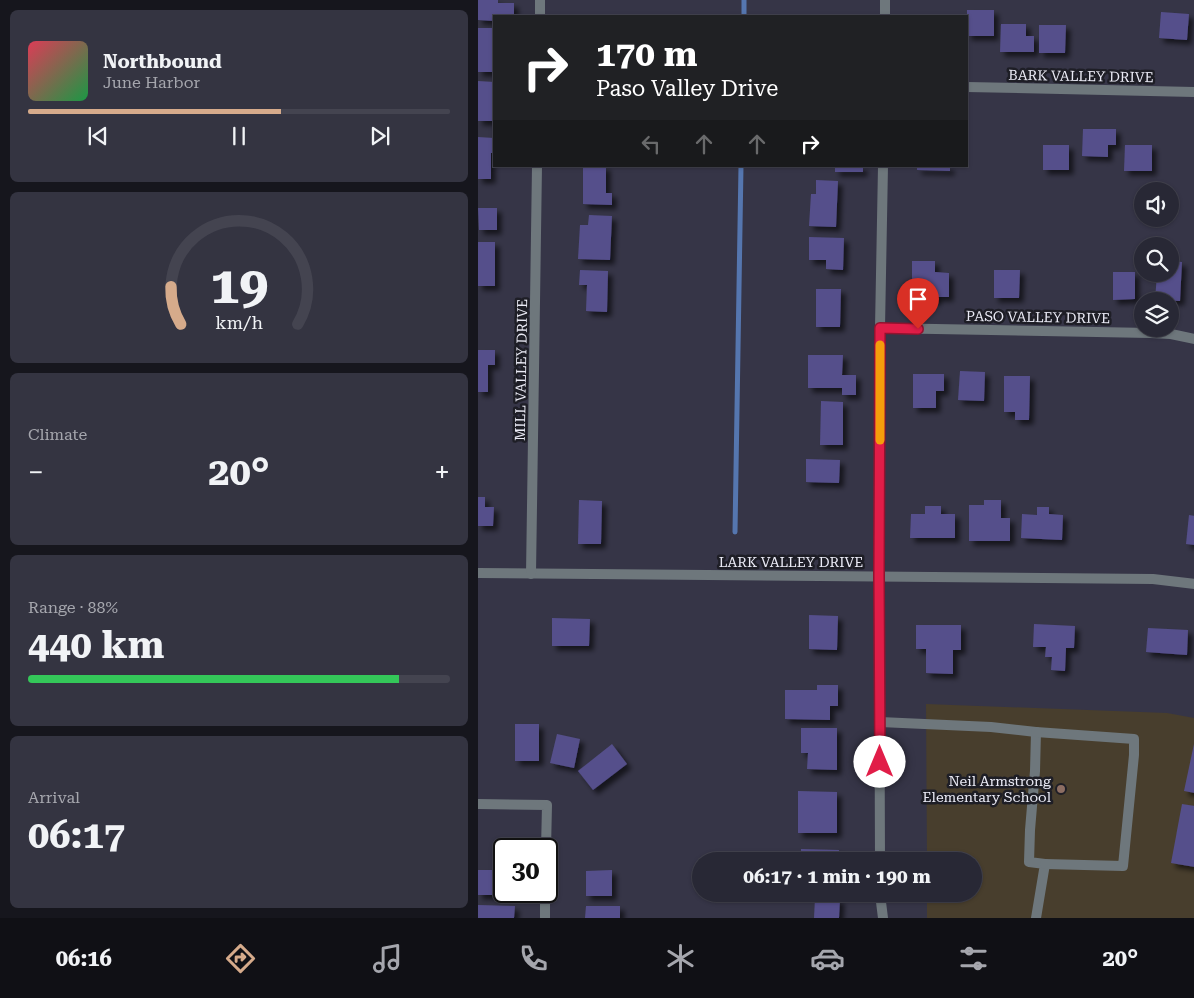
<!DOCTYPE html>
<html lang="en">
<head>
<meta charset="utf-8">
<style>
	:root { --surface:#282835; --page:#343441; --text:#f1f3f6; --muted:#a5a6ad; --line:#444450; --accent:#d6ab8b }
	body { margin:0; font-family:"Roboto Serif",serif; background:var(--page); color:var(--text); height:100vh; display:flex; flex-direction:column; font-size:19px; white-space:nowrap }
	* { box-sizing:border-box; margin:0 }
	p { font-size:16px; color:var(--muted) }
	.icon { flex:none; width:28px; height:28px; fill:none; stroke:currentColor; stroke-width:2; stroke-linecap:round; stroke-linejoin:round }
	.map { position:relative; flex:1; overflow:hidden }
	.details { display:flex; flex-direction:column; gap:10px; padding:10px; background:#16161d; width:478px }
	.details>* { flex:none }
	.guide { position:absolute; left:15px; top:15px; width:475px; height:152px; border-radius:0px; box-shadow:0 1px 4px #0004,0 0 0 1px var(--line); background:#202124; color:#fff; overflow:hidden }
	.fabs { position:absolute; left:656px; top:182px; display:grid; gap:10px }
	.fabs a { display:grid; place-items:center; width:45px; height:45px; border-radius:50%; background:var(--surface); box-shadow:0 1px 4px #0004,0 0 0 1px var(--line); font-size:25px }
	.speed { position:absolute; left:15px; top:838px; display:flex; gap:10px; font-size:25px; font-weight:700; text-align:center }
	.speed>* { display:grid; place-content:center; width:65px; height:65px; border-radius:50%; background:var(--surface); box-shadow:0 1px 4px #0004,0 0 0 1px var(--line); line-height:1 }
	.speed .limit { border:2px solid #111; border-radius:8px; background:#fff; color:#111 }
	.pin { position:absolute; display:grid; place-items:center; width:42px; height:42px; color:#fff; margin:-51px -21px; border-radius:50% 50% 50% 0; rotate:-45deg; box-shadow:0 0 5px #0007 }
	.pin .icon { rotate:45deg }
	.me { position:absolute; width:55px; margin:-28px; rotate:0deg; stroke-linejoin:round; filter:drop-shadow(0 0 4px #0008) }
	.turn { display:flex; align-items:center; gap:18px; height:105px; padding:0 20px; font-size:22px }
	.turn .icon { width:65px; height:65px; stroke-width:2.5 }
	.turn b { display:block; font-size:35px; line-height:42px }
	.lanes { display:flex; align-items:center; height:48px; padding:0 20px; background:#0003; justify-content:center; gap:25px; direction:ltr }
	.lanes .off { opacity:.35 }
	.big { font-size:38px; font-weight:700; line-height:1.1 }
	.details .tile { flex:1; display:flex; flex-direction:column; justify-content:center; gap:8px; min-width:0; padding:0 18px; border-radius:8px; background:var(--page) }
	.details .dial { align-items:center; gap:0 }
	.dial svg { height:130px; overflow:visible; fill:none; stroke:var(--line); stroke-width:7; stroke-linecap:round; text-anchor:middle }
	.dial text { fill:var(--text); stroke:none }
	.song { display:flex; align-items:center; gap:15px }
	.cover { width:60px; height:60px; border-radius:8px; background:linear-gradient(135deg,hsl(350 70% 55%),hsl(140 70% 35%)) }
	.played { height:5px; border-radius:2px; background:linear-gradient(90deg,var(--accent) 60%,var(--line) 60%) }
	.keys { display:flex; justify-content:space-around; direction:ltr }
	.heat { display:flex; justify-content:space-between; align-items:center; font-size:28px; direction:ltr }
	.charge { height:8px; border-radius:4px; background:linear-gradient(90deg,#34c759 88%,var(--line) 0) }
	.trip { position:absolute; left:214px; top:852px; width:290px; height:50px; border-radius:25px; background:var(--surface); box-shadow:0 1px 4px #0004,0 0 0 1px var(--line); font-weight:700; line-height:50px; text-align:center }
	.tabs { display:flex; height:80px; justify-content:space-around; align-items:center; background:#101015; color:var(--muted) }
	.tabs .icon { width:35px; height:35px }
	.tabs .on { color:var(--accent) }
	.tabs b { font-size:22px; color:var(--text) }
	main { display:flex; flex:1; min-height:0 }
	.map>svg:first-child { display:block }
	.education { fill:#483e2d }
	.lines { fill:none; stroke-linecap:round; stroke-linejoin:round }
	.stream { stroke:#5576af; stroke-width:5 }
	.building { fill:#554f8b; filter:url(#shadow) }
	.lane { stroke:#6e777c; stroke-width:10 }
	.street { stroke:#6e777c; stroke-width:10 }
	.route-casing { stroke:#92132f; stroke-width:12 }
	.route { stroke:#e11d48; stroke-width:9 }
	.slow { stroke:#f59e0b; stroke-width:9 }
	.education-dot { fill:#8d6e63; stroke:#1e1e26; stroke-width:2 }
	.labels { text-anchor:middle; stroke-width:5; stroke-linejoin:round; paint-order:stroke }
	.street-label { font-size:14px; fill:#ebebf6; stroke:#1e1e26 }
	.poi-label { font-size:14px; fill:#ebebf6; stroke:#1e1e26; text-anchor:end }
</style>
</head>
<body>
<main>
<section class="details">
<div class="tile">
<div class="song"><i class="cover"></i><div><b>Northbound</b><p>June Harbor</p></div></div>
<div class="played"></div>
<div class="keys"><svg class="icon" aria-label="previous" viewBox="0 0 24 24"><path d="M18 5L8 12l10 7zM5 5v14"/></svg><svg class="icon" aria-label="pause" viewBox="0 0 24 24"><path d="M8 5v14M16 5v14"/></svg><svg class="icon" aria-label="next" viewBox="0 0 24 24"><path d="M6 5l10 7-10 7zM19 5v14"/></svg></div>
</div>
<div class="tile dial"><svg viewBox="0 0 100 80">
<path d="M14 69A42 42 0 1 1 86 69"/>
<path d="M14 69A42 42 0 0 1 8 46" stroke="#d6ab8b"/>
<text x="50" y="56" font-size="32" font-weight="700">19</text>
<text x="50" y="72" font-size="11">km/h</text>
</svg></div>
<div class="tile"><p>Climate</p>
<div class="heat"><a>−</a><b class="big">20°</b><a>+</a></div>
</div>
<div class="tile"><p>Range · 88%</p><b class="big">440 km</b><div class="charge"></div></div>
<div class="tile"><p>Arrival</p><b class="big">06:17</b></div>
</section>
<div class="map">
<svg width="717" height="918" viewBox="0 0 717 918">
	<defs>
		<filter id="shadow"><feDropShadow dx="4.5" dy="4.5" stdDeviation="2.5" flood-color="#0009"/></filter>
	</defs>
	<rect width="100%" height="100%" fill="#363547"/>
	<polygon class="education" points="448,704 689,713 716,718 716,918 449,918 449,894 495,894 495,861 449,861"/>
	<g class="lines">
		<g class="stream">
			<polyline points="266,16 266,0"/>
			<polyline points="257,532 263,166"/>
		</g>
	</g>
	<g class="building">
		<polygon points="0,0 20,0 20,3 36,3 36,16 16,16 16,21 0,20"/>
		<rect x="489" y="10" width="27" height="26"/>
		<polygon points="683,12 711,14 709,40 681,38"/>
		<polygon points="523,24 548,24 548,36 556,36 556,52 522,52"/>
		<polygon points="561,25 588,25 587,53 561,53"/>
		<rect x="0" y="28" width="16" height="44"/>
		<polygon points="0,81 16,82 16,121 0,121"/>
		<polygon points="605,129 638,129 638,145 630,145 630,157 604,156"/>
		<polygon points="0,137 16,138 16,153 13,153 13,179 0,179"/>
		<rect x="565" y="145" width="26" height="25"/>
		<polygon points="647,145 674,145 674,171 646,171"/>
		<polygon points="105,166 128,166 128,193 134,193 134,205 105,204"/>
		<rect x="357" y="166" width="28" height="6"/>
		<polygon points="439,166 472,166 472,171 439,170"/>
		<polygon points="338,180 360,181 358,227 331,226 333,194 338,194"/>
		<polygon points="0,208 19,208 19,230 1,230"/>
		<polygon points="111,215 134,216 132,260 100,259 102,225 110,225"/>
		<polygon points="331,237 366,238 365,270 348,269 348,260 331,260"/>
		<rect x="0" y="242" width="17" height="44"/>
		<polygon points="434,261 457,261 457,272 471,273 471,297 459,297 459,300 434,300"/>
		<polygon points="692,261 704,262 702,301 677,300 679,274 692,274"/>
		<polygon points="102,270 130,271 129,312 108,311 109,285 101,285"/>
		<polygon points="516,270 542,270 541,298 516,298"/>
		<polygon points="635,272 657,272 657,299 635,300"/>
		<polygon points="338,289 363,289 362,327 338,327"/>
		<polygon points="0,350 17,350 17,365 10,365 10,392 0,392"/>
		<polygon points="330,355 365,355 364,375 378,375 378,395 364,395 364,388 330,388"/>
		<polygon points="482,371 507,372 506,401 480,400"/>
		<polygon points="435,374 466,374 466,391 458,391 458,408 435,408"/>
		<polygon points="526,376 552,376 551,420 537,420 537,412 526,412"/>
		<polygon points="343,401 365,402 365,445 342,445"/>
		<polygon points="328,459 362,460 361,483 328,482"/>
		<polygon points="0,497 7,497 7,507 16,507 15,526 0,526"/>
		<polygon points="101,500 124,501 123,544 100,544"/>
		<polygon points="506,500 523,500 523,518 532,518 532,541 491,541 491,505 506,505"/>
		<polygon points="447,506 463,506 463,514 477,514 477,538 432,538 433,514 447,514"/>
		<polygon points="559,507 571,507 571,514 585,515 584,540 543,538 544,514 559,515"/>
		<polygon points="711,515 717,516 717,545 708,544"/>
		<polygon points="331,615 360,616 359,650 331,649"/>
		<polygon points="74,618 112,619 111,646 74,646"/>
		<polygon points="556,624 597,626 596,648 588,648 587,671 573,670 574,657 567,657 568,647 555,647"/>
		<polygon points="438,625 483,625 483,650 475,650 475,674 448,673 448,649 438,649"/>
		<polygon points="670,628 710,630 709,655 668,652"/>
		<polygon points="339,685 360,685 360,706 352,706 352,720 307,719 307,690 339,690"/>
		<rect x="37" y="724" width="24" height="37"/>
		<polygon points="323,728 359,728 359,770 329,769 330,753 323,753"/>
		<polygon points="79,734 102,739 96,768 72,763"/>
		<polygon points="134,744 149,764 115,790 100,771"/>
		<polygon points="716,744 717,744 717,793 706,791"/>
		<polygon points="320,791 359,792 359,833 320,833"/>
		<polygon points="704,804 717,806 717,867 693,863"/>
		<polygon points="323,849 361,850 361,861 323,861"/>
		<polygon points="0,870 26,870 26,891 35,891 35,895 0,895"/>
		<polygon points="134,870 134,896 108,896 108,871"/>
		<polygon points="337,898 362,899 361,918 336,918"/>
		<polygon points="0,905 37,906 36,918 0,918"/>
		<polygon points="108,906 142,906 142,918 107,918"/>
	</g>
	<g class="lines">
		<g class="lane">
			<polyline points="402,722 513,727 558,732 557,771 552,830 551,862 567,864 558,918"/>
			<polyline points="558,732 656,739 656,755 645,866 567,864"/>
		</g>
		<g class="street">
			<polyline points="62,16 62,0"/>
			<polyline points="407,16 407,0"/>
			<polyline points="489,87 717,92"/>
			<polyline points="402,328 672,333 693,334 717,339"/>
			<polyline points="0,573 675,579 717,584"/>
			<polyline points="53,574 59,166"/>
			<polyline points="0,804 69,805 68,849"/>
			<polyline points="402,861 401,576 402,328 405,166"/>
			<polyline points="402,894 405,918"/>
			<polyline points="67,918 67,891"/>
		</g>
	</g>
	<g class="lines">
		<g class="route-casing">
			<polyline id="route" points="402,762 401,576 402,328 440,329"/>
		</g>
		<use href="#route" class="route"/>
		<polyline class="slow" points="402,440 402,345"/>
	</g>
	<circle class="education-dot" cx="583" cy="789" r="5"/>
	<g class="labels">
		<g class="street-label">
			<text transform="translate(603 76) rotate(1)" y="5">BARK VALLEY DRIVE</text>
			<text transform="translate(560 317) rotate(1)" y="5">PASO VALLEY DRIVE</text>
			<text transform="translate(43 370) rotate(-89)" y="5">MILL VALLEY DRIVE</text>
			<text x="313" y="567">LARK VALLEY DRIVE</text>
		</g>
		<g class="poi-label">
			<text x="573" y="786">Neil Armstrong<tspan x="573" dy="16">Elementary School</tspan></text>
		</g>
	</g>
</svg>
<div class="fabs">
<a><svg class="icon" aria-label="sound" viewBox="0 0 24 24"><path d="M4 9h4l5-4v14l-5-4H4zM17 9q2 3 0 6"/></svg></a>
<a><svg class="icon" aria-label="search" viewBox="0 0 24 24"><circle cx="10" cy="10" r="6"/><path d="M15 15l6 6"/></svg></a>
<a><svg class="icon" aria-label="layers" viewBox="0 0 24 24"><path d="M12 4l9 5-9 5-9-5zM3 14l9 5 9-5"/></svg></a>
</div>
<div class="speed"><div class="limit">30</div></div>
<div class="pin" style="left:440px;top:329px;background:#d93025"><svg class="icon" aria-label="arrive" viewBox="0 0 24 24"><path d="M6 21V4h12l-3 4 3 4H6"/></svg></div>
<svg class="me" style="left:402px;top:762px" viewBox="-20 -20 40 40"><circle r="19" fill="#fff"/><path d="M0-13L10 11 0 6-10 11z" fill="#e11d48"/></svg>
<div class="trip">06:17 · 1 min · 190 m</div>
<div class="guide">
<div class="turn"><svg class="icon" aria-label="right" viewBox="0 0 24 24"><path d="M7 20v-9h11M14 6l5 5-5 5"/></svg><div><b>170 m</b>Paso Valley Drive</div></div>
<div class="lanes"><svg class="icon off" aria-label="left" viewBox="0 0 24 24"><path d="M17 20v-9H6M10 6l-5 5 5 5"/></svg><svg class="icon off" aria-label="ahead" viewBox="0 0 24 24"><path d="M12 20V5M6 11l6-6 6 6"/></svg><svg class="icon off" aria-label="ahead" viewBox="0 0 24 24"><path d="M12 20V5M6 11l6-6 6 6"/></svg><svg class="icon" aria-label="right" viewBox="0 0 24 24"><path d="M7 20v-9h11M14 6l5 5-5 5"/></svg></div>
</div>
</div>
</main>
<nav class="tabs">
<b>06:16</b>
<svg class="icon on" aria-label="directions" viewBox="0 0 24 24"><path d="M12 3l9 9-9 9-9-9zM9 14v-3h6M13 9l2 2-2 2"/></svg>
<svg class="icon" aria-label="music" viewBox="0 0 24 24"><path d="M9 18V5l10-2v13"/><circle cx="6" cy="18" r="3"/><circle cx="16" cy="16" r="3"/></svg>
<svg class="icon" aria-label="phone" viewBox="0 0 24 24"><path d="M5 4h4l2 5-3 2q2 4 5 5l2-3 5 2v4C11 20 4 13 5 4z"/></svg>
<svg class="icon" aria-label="climate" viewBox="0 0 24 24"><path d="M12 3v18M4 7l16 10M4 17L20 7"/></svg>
<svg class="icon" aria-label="car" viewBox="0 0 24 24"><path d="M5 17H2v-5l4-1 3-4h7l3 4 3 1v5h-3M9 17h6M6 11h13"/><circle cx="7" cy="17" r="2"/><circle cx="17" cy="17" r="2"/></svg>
<svg class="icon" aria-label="filters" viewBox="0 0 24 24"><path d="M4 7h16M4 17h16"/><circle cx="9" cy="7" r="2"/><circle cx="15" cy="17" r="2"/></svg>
<b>20°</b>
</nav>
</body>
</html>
